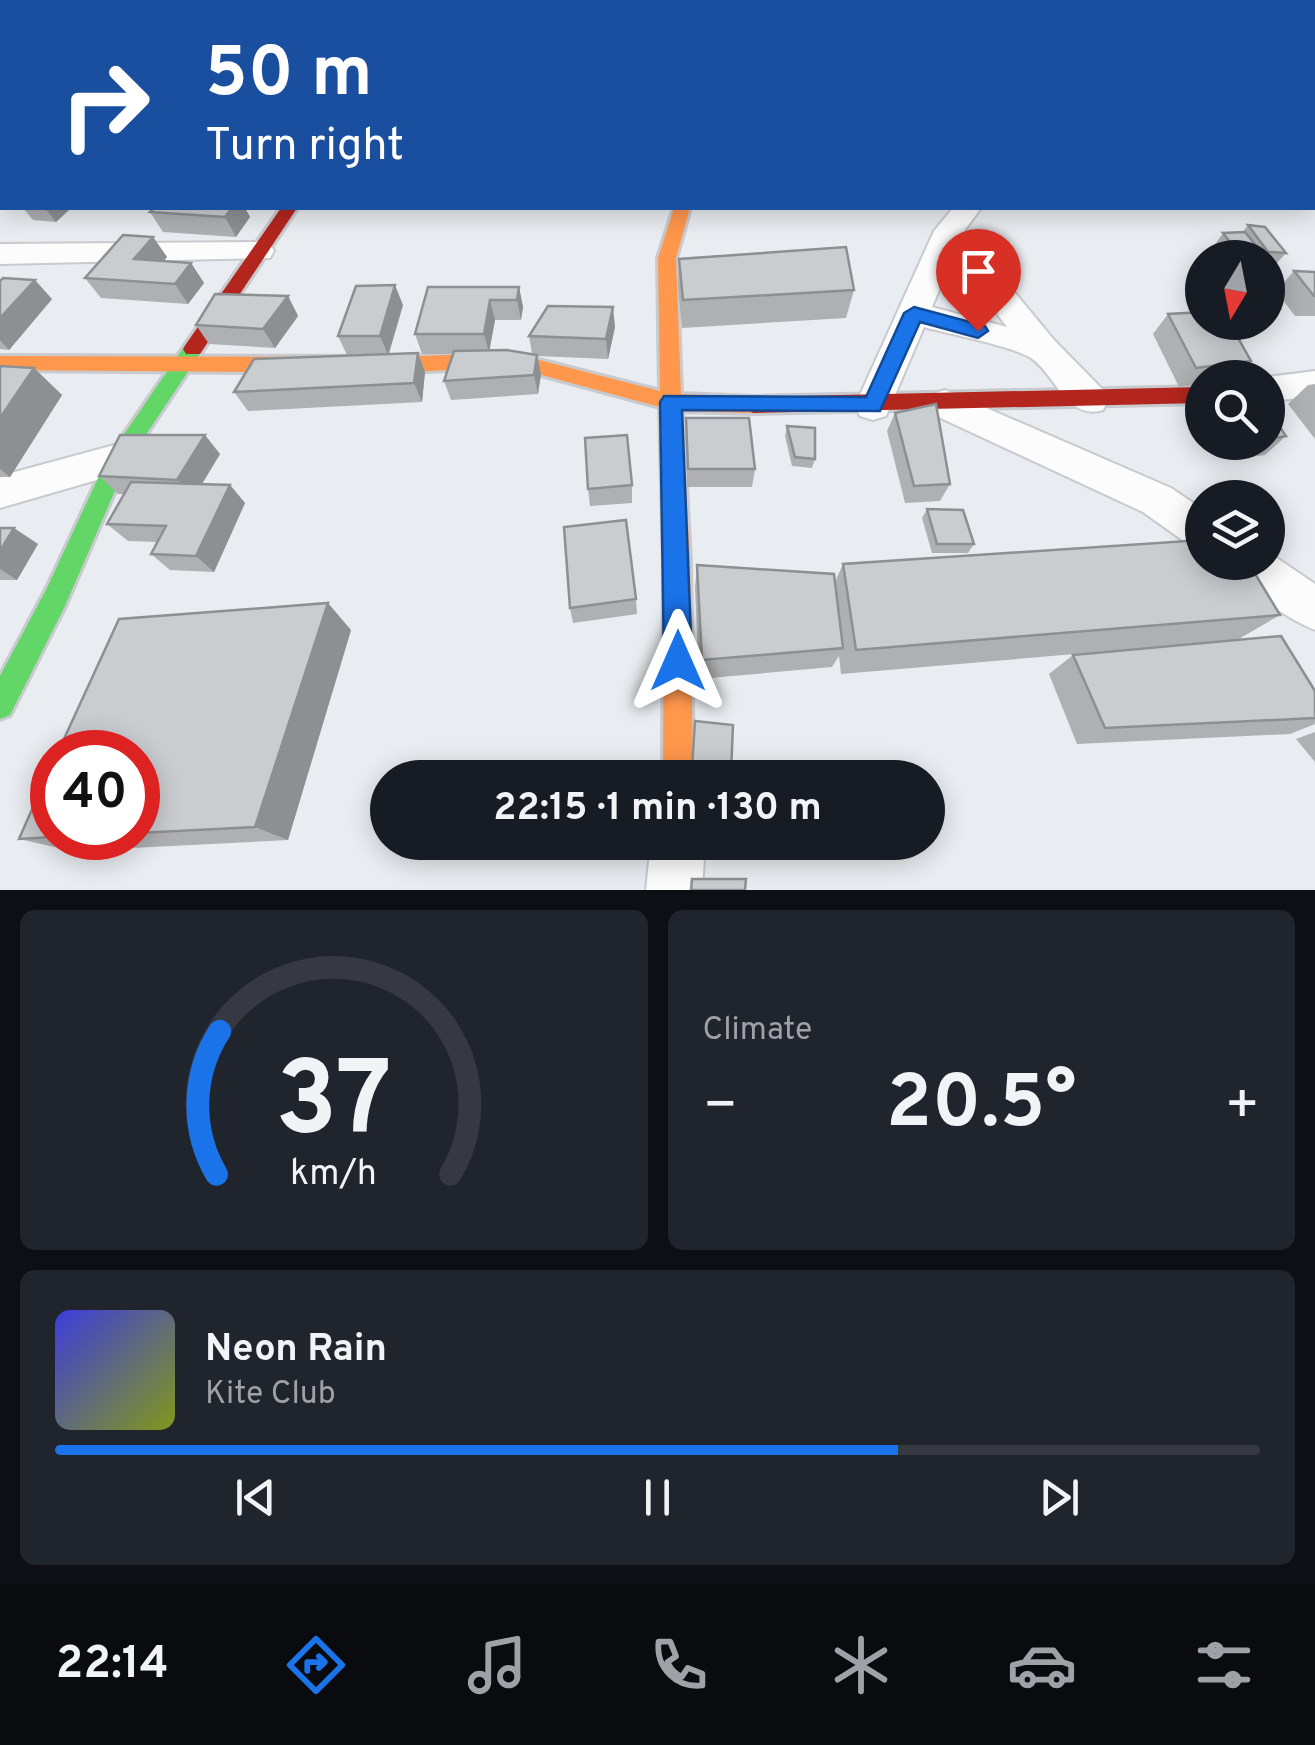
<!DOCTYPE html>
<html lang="en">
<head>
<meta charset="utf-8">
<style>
	:root { --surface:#171b24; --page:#20242c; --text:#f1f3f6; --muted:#9ea1a6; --line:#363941; --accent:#1a73e8 }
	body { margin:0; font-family:Overpass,sans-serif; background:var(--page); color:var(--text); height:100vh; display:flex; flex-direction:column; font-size:38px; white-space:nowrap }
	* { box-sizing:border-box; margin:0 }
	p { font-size:32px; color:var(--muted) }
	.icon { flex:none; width:55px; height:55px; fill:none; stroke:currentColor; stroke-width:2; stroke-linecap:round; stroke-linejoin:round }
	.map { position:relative; height:890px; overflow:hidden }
	.panel { display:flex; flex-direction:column; gap:20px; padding:20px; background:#0d0f14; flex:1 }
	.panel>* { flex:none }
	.top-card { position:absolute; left:0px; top:0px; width:1315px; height:210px; box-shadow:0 5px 25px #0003; background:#1a4fa0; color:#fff; overflow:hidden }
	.needle { width:65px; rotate:190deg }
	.tools { position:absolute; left:1185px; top:240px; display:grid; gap:20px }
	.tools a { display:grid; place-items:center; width:100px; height:100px; border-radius:50%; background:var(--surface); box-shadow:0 5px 25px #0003; font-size:50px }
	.speed { position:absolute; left:30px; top:730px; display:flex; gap:20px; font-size:50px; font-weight:700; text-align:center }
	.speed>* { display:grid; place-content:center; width:130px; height:130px; border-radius:50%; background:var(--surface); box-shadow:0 5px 25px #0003; line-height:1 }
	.speed .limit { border:15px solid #d22; background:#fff; color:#111 }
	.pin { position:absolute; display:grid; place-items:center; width:85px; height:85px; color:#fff; margin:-102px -42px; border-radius:50% 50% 50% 0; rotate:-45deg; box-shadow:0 0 10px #0007 }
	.pin .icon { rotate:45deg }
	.me { position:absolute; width:110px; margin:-55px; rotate:0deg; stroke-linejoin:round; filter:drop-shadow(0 0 8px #0008) }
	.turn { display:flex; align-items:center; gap:35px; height:210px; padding:0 40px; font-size:45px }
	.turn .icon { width:130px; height:130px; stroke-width:2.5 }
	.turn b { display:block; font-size:70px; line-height:85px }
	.big { font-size:75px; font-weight:700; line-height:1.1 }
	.panel .card { flex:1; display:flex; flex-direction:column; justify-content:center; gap:15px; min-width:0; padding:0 35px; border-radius:15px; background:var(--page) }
	.panel .dial { align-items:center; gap:0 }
	.dial svg { height:260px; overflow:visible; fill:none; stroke:var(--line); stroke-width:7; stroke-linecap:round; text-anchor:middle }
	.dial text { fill:var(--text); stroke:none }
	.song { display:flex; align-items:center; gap:30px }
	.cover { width:120px; height:120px; border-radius:15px; background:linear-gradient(135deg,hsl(240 70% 55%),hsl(70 70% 35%)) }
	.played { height:10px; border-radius:5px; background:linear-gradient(90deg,var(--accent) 70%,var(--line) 70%) }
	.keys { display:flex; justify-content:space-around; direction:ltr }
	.heat { display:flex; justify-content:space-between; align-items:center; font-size:55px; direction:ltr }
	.panel .tiles { flex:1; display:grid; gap:20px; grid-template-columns:1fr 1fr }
	.card:last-child { grid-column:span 2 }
	.trip { position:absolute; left:370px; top:760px; width:575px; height:100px; border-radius:50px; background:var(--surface); box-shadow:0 5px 25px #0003; font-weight:700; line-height:100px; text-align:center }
	.tabs { display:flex; height:160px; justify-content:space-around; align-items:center; background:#090b0e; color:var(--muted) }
	.tabs .icon { width:70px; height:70px }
	.tabs .on { color:var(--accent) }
	.tabs b { font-size:45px; color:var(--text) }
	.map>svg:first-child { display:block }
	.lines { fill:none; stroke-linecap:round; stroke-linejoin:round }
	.street-casing { stroke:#c8cace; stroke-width:4 }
	.fast-casing { stroke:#c8cace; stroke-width:6 }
	.slow-casing { stroke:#c8cace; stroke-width:6 }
	.jam-casing { stroke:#c8cace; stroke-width:6 }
	.street { fill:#fcfcfd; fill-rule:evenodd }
	.fast { fill:#63d668; fill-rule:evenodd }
	.slow { fill:#ff974d; fill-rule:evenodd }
	.jam { fill:#b3261e; fill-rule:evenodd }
	.wall { fill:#aeb0b3 }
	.shaded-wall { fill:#8d9092 }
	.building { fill:#cacdd0; stroke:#8d9092; stroke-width:2.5 }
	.route { fill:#1a73e8; stroke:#114b97; stroke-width:2.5 }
</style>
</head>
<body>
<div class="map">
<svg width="1315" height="890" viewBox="0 0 1315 890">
	<rect width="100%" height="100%" fill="#e9ecf0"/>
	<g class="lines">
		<g class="street-casing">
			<g id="street">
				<polygon points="319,0 339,0 340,2 320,2"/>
				<polygon points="1048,0 1068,0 1069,2 1049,2"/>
				<polygon points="1099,0 1126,0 1127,2 1101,2"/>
				<rect x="0" y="20" width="2" height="13"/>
				<polygon points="1312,163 1315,164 1315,181 1312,180"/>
				<path d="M953,208H981L964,231L1054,340L1103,390L1108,400L1103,410C1067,421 1056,375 1031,358C1012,346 949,334 924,327L886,416L873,420L860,416L855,406L934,231ZM953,256L1007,327L932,307Z"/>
				<polygon points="259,242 270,244 274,251 270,258 0,264 0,244"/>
				<polygon points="1315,371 1315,397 1268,401 1268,378 1259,378"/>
				<polygon points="945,390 1171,488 1202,509 1202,549 1188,544 1143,512 932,414 927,404 932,394"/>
				<polygon points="118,444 131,448 137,459 131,470 0,508 0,476"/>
				<path d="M1268,552L1315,584V630C1290,620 1238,587 1227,562H1268Z"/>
				<polygon points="651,842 705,842 702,890 646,890"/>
			</g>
		</g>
		<g class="fast-casing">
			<polygon id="fast" points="193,342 203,349 127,463 65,606 10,715 0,719 0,676 47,588 107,459 186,344"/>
		</g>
		<g class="slow-casing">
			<polygon id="slow" points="674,208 690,208 676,258 681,394 753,397 764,405 753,413 682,411 690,562 693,778 663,778 664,562 660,407 512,367 389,373 0,370 0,356 389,357 512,353 660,391 658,258"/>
		</g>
		<g class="jam-casing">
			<g id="jam">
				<polygon points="281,208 297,208 200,354 186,354 183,349 186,344"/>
				<polygon points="1202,387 1202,403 753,413 742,405 753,397"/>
			</g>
		</g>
		<use href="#street" class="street"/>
		<use href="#fast" class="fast"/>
		<use href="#slow" class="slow"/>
		<use href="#jam" class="jam"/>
	</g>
	<g class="wall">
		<polygon points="49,0 69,0 66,2 50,2"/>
		<rect x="1312" y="32" width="3" height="40"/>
		<rect x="0" y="77" width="2" height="32"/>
		<polygon points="1315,120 1315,159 1312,156 1312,123"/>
		<polygon points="23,208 71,208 56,222 33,220"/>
		<polygon points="154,208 245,208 250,217 236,237 163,232 150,212"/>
		<polygon points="1248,225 1286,253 1277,263 1268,262 1268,258 1226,258 1216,243 1223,233 1242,233"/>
		<polygon points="153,237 167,257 164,261 191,263 204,283 188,304 101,298 85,278"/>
		<polygon points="679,259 854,290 846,318 682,328 678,287"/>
		<polygon points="1294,271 1315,272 1315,316 1295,316 1276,291"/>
		<polygon points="0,281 52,299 9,350 0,349"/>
		<polygon points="519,287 523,307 521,320 495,320 489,350 532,354 529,336 615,327 608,359 537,356 541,374 538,394 451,400 444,381 454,354 422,354 415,334"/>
		<polygon points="288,296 298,316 275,348 209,344 196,325"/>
		<polygon points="403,305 389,354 418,353 425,372 422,402 248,411 234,392 347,355 338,336"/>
		<polygon points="1168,314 1251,361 1236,378 1202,378 1202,384 1179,387 1153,334"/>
		<polygon points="0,366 34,368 62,395 10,477 0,477"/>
		<polygon points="1315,384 1315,439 1288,404 1308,385"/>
		<polygon points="1202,398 1202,414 1196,405"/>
		<polygon points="1268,410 1286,436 1265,455 1234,459 1222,442 1268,442"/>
		<polygon points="895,413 950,484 940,501 905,503 887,431"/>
		<polygon points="686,418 755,469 752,487 687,487"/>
		<polygon points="787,426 815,459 812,468 792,466 785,436"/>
		<polygon points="220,454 202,484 230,485 245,503 214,572 170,570 151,554 158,542 128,541 107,524 125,494 118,494 99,476"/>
		<polygon points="632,485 632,503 590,506 588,489"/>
		<polygon points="927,509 974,544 968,553 932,553 922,518"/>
		<polygon points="0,528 38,544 17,580 0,580"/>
		<polygon points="843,564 1280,615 1237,640 1315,718 1315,724 1290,734 1077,744 1049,674 1073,655 1158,647 841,674 839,656 832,667 699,679 695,588 697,565 835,582"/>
		<polygon points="636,599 637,614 573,623 570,608"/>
		<polygon points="351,630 288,840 72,851 19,839 138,838 138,752"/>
		<polygon points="695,721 731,773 730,778 692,774"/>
		<polygon points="1315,732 1315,762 1296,739"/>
	</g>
	<g class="shaded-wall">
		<polygon points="2,134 2,157 0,159 0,135"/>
		<polygon points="45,208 71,208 56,222"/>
		<polygon points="232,208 245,208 250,217 236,237 225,217"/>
		<polygon points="153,237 167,257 149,279 134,259"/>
		<polygon points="191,263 204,283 188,304 175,284"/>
		<polygon points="35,280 52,299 9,350 0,340 0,318"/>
		<polygon points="395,285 403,305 388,355 380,336"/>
		<polygon points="519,287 523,307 521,320 517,300"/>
		<polygon points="288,296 298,316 275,348 263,329"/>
		<polygon points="490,300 495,320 489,353 484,334"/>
		<polygon points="613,307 615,327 608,359 606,339"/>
		<polygon points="418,353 425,372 422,402 414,383"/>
		<polygon points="537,355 541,374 538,394 534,375"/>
		<polygon points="34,368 62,395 10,477 0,469 0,418"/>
		<polygon points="205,435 220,454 194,497 177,480"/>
		<polygon points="230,485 245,503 214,572 196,556"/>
		<polygon points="14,528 38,544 17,580 0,569 0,551"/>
		<polygon points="328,603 351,630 288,840 255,827"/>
	</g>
	<g class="building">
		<polygon points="485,0 602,1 601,2 484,2"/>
		<polygon points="762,0 886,0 887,2 762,2"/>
		<rect x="1312" y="32" width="3" height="20"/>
		<polygon points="2,117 2,134 0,135 0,118"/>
		<polygon points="154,208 232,208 225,217 150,212"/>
		<polygon points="1248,225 1265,227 1286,253 1268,252"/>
		<polygon points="1245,232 1266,258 1242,258 1223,233"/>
		<polygon points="123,235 153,237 134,259 191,263 175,284 85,278"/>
		<polygon points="846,247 854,290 683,300 679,259"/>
		<polygon points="1294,271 1315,272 1315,296 1314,296"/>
		<polygon points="3,278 35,280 0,318 0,281"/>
		<polygon points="395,285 380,336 338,336 356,286"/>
		<polygon points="428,287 519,287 517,300 490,300 484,334 415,334"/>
		<polygon points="215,294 288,296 263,329 196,325"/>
		<polygon points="548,306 613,307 606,339 529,336"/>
		<polygon points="1202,312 1202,322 1229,322 1251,361 1196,368 1168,314"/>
		<polygon points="507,350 537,355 534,375 444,381 454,351"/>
		<polygon points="418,353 414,383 234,392 254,359"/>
		<polygon points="0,366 34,368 0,418"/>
		<polygon points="936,404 950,484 914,486 895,413"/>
		<polygon points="1268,410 1286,436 1268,439"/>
		<polygon points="686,418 749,418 755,469 688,469"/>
		<polygon points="787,426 815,428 815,459 795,457"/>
		<polygon points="120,435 205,435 177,480 99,476"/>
		<polygon points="627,435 632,485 588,489 585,438"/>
		<polygon points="131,482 230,485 196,556 151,554 166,526 107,524"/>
		<polygon points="927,509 963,510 974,544 937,544"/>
		<polygon points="626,520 636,599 570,608 564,527"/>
		<polygon points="0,528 14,528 0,551"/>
		<polygon points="1202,540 1202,562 1248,562 1280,615 856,650 843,564"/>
		<polygon points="697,565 834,574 843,648 702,660"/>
		<polygon points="328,603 255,827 138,833 138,752 58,752 119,619"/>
		<polygon points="1281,636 1315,691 1315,718 1105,728 1073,655"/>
		<polygon points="695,721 733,725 731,773 692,769"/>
		<polygon points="52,764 52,837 19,839"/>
		<polygon points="692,879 746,879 745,890 691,890"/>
	</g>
	<polygon class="route" points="914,307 985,326 988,331 978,338 920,322 880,411 682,410 692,661 688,670 678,674 668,670 664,661 660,402 664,396 866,397 904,313"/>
</svg>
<div class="tools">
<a><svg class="needle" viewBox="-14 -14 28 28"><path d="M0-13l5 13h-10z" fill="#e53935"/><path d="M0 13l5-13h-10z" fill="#9ea1a6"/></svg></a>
<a><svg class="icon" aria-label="search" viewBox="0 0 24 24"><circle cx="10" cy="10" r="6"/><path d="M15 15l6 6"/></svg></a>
<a><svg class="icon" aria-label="layers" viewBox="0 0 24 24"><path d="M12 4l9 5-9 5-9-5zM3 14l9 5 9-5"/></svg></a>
</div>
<div class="speed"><div class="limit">40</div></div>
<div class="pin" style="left:978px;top:331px;background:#d93025"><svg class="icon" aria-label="arrive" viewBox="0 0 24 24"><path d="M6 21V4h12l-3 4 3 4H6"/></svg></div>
<svg class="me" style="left:678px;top:661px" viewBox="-20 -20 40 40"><path d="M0-17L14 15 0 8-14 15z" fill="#1a73e8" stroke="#fff" stroke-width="4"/></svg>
<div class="trip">22:15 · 1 min · 130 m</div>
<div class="top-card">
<div class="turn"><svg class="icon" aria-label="right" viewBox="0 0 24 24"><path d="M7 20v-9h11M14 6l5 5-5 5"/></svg><div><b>50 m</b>Turn right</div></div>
</div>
</div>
<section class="panel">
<div class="tiles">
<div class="card dial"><svg viewBox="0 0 100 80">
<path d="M14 69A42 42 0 1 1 86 69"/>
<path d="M14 69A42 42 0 0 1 15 25" stroke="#1a73e8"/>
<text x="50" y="56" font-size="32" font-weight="700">37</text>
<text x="50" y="72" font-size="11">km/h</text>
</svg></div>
<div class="card"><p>Climate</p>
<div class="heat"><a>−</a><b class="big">20.5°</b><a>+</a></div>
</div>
<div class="card">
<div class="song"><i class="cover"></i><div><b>Neon Rain</b><p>Kite Club</p></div></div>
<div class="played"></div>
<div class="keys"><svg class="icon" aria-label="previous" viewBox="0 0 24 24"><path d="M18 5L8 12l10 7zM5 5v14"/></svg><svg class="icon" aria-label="pause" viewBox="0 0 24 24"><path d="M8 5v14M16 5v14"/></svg><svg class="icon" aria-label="next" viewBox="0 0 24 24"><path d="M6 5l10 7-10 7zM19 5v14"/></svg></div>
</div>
</div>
</section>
<nav class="tabs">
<b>22:14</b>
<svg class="icon on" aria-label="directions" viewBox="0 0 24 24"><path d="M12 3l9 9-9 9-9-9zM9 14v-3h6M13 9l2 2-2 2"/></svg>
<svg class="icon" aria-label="music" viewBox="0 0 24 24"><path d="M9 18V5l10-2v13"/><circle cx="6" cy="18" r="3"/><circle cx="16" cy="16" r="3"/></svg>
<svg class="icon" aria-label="phone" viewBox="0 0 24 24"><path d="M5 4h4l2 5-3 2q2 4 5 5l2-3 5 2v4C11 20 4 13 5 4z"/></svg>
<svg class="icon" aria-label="climate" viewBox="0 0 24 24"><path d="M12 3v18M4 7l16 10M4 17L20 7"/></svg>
<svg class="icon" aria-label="car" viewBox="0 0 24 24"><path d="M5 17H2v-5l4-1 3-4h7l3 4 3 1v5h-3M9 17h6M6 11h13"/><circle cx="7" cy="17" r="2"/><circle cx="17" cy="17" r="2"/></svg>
<svg class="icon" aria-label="filters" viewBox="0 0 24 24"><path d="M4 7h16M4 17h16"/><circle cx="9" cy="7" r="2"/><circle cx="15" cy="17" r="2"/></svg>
</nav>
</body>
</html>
